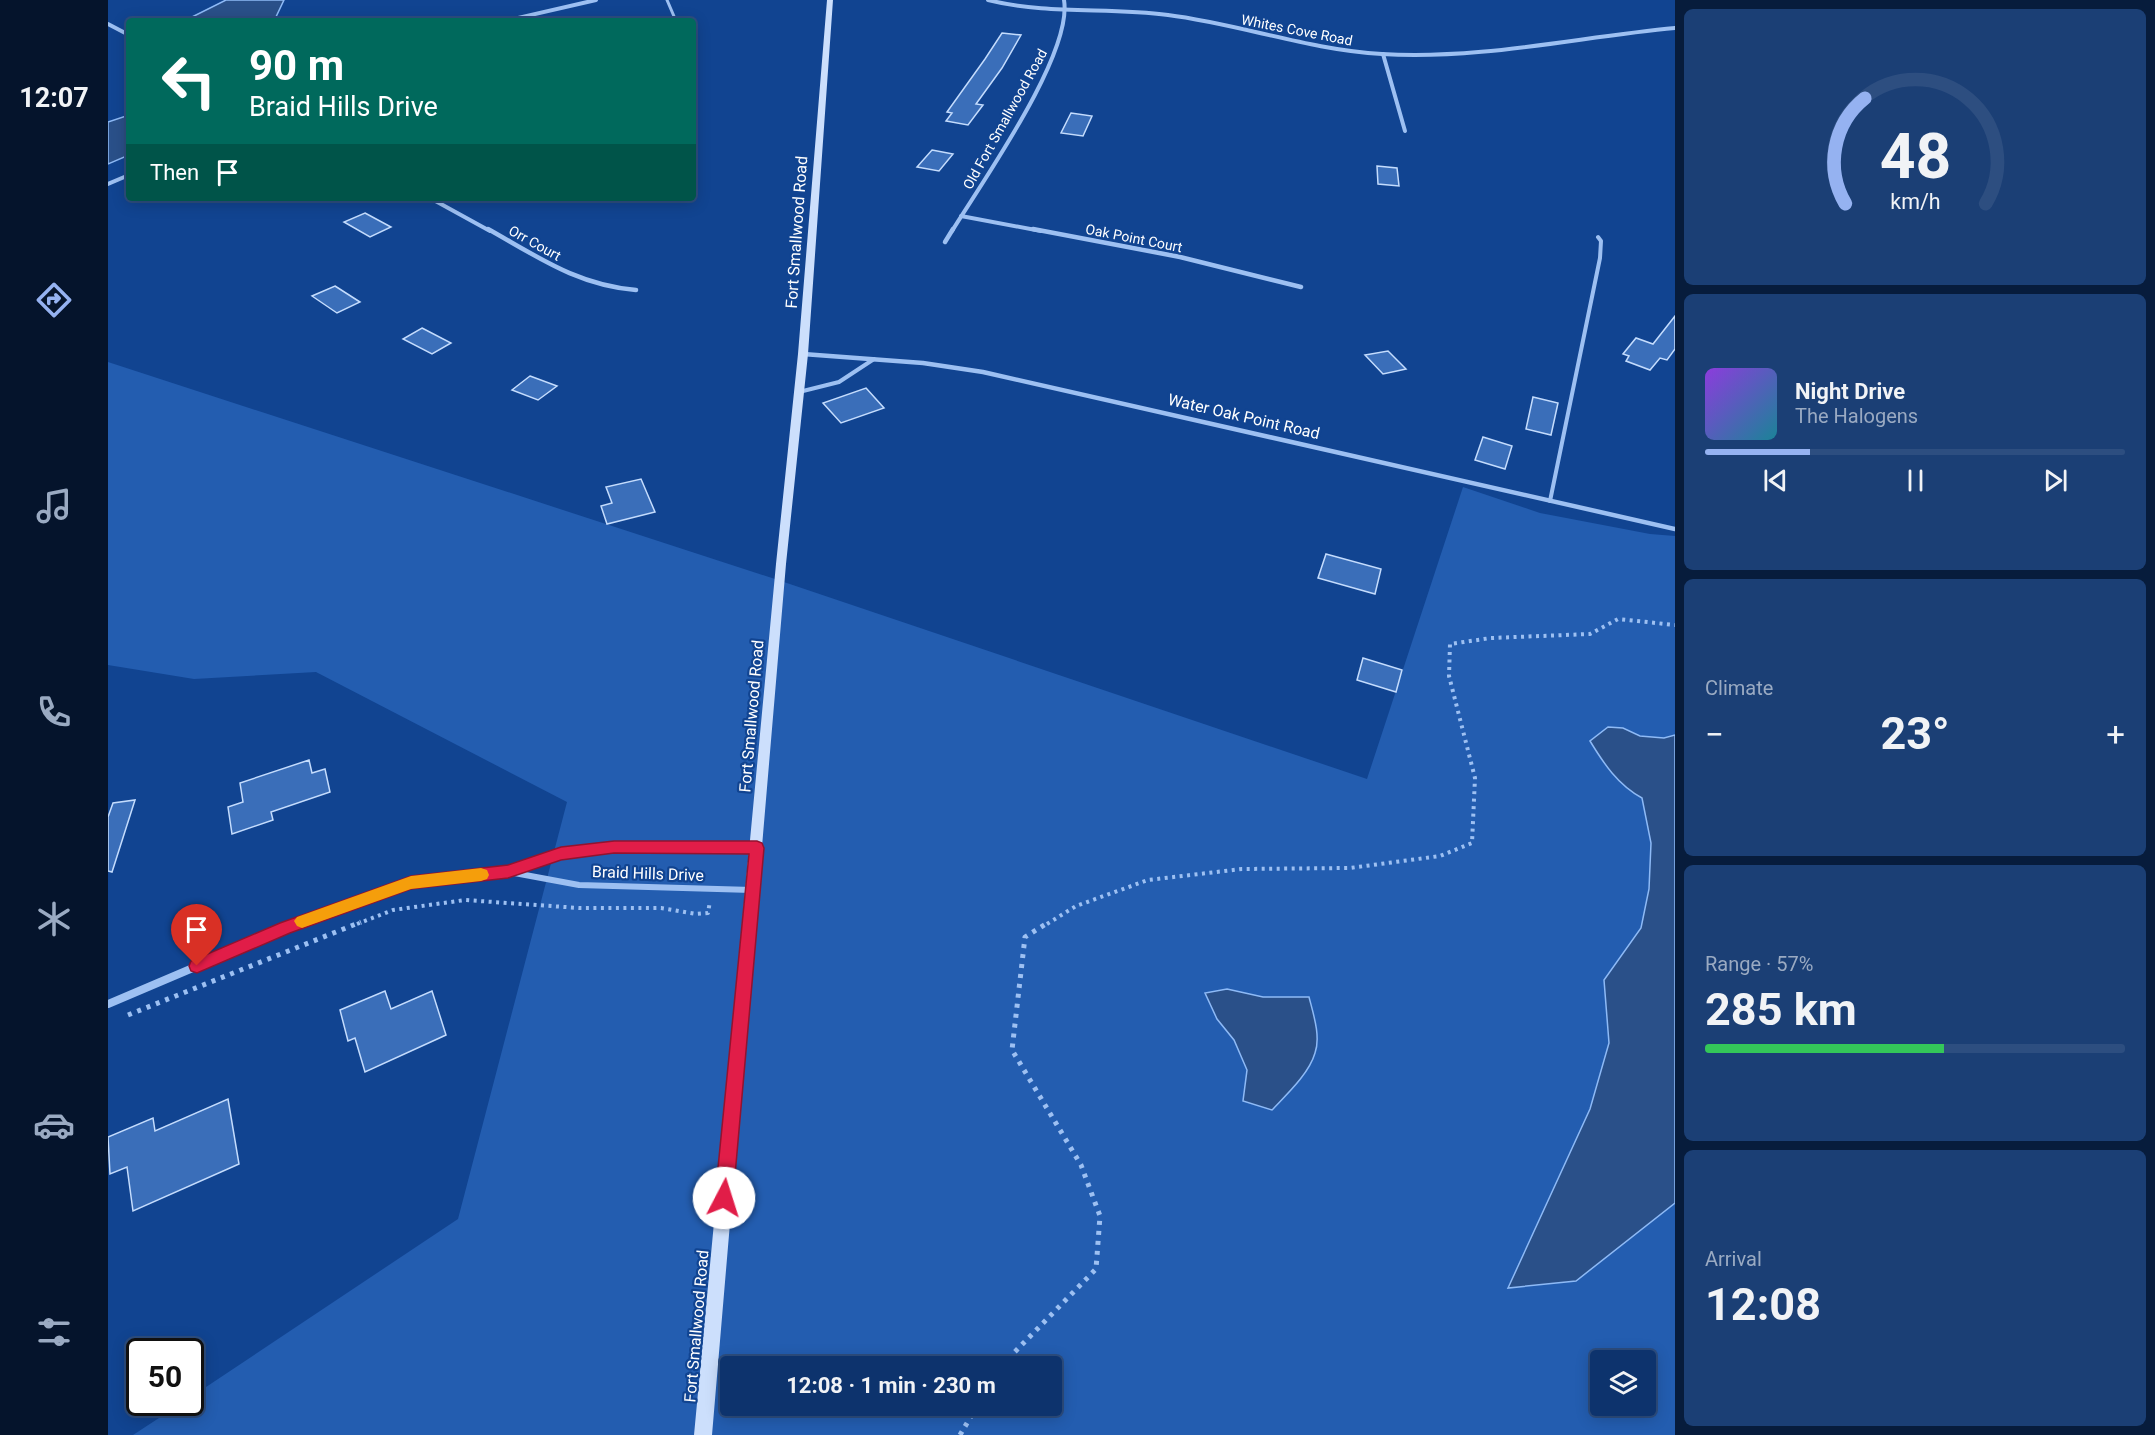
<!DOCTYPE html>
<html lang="en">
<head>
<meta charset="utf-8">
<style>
	:root { --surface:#0d336d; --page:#1b3f75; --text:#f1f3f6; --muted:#9aaac2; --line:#2d4e80; --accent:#95b2f1 }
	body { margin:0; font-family:Roboto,sans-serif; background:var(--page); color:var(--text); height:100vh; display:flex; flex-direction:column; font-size:22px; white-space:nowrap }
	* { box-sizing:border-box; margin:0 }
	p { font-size:20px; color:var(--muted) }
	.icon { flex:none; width:33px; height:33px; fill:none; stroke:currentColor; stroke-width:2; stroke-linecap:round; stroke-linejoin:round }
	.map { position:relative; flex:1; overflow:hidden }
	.sheet { display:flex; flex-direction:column; gap:9px; padding:9px; background:#071c3c; width:480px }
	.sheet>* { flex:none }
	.top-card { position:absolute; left:18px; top:18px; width:570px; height:183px; border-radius:6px; box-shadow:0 3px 15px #0003,0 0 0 2px var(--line); background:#00695c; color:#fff; overflow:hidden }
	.buttons { position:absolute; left:1482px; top:1350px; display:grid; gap:12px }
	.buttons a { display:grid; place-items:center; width:66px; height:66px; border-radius:6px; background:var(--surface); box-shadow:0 3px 15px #0003,0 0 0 2px var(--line); font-size:30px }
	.speed { position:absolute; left:18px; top:1338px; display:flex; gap:12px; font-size:30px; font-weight:700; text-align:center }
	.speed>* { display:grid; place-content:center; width:78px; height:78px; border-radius:50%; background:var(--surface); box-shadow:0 3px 15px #0003,0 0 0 2px var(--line); line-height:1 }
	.speed .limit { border:3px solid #111; border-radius:9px; background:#fff; color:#111 }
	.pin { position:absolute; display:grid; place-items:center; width:51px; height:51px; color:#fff; margin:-62px -26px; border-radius:50% 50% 50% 0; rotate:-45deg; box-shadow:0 0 6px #0007 }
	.pin .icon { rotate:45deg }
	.me { position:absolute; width:66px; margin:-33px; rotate:5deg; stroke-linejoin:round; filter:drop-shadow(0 0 4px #0008) }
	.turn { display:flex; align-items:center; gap:21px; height:126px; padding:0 24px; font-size:27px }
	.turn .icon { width:78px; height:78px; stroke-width:2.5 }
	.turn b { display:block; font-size:42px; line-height:51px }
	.then { display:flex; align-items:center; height:57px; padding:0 24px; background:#0003; gap:12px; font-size:22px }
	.big { font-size:45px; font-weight:700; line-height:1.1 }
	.sheet .widget { flex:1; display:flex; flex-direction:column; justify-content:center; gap:9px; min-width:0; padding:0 21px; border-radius:9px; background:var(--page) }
	.sheet .dial { align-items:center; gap:0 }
	.dial svg { height:156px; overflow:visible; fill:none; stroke:var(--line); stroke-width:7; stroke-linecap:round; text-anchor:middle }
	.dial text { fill:var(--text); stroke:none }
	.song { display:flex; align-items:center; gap:18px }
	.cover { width:72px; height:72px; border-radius:9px; background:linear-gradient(135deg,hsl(270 70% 55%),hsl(190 70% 35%)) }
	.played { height:6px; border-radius:3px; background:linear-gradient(90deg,var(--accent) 25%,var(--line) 25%) }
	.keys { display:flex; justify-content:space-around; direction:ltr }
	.heat { display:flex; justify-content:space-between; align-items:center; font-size:33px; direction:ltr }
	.charge { height:9px; border-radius:4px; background:linear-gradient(90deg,#34c759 57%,var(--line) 0) }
	.trip { position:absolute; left:612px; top:1356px; width:342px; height:60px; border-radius:6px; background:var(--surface); box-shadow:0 3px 15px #0003,0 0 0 2px var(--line); font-weight:700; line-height:60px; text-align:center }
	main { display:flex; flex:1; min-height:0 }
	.tab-bar { display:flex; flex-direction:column; width:108px; justify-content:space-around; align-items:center; background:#05142c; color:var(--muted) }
	.tab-bar .icon { width:42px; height:42px }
	.tab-bar .on { color:var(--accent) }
	.tab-bar b { font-size:27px; color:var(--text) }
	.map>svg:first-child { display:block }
	.green { fill:#235db0; fill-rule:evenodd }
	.water { fill:#2a5089; stroke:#8ebaf6; stroke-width:1.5 }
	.building { fill:#3a6eb9; stroke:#c4dcfd; stroke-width:1.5 }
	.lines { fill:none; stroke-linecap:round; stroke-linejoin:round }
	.path-far1 { stroke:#9dc0f2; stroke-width:4; stroke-dasharray:3 4.5; stroke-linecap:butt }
	.path { stroke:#9dc0f2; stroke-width:5; stroke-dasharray:4 6; stroke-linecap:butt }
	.service-far1 { stroke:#9dc0f2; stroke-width:3 }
	.service { stroke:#9dc0f2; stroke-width:4 }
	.minor-far3 { stroke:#9dc0f2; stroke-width:4 }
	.minor-far2 { stroke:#9dc0f2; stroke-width:4.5 }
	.minor-far1 { stroke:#9dc0f2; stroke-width:6 }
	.minor { stroke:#9dc0f2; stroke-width:8 }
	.secondary { fill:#ccdffc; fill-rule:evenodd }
	.route { fill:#e11d48; stroke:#92132f; stroke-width:1.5 }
	.slow { fill:#f59e0b }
	.labels { text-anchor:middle; stroke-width:4.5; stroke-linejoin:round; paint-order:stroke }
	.far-street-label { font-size:14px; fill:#fff; stroke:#114491 }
	.street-label { font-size:16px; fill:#fff; stroke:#114491 }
</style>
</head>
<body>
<main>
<nav class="tab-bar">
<b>12:07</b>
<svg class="icon on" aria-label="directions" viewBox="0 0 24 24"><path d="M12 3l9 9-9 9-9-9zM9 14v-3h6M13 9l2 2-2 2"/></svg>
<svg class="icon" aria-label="music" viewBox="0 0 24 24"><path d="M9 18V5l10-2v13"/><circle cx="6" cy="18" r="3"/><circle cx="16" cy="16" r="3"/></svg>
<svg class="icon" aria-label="phone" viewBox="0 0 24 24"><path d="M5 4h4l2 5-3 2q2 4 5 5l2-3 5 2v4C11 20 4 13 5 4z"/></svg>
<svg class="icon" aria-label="climate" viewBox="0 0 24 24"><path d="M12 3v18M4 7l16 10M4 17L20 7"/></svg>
<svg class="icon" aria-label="car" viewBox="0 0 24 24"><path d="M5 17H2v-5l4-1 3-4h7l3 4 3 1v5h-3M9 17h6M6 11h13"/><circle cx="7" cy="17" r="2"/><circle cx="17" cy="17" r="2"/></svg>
<svg class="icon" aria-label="filters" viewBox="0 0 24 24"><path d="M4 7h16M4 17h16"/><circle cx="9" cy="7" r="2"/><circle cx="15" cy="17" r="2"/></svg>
</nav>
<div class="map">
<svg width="1567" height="1435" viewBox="0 0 1567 1435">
	<rect width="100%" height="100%" fill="#114491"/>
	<path class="green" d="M0,362L664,578L1259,779L1355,487L1432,513L1542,534L1567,536V1435H25L74,1403L82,1402L83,1397L350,1219L459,802L208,672L86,679L0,665ZM1492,1360H1538V1406H1492ZM622,1366H944V1406H622Z"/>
	<g class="water">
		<polygon points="118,0 176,0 166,21 76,21"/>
		<polygon points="21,115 21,155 0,164 0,122"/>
		<path d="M1500,727L1515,728L1532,736L1556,738L1567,735V1203L1468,1281L1400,1288L1482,1109L1501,1043L1496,980L1533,928L1541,889L1543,843L1534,798C1510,785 1496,764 1482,741Z"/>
		<path d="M1119,989L1155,997H1201C1205,1013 1213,1036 1207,1053C1201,1074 1178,1095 1164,1110L1135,1101L1139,1070L1126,1040L1109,1019L1097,993Z"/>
	</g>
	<g class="building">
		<polygon points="894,33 913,35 894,68 868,104 875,105 860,125 838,121 844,113 839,112 877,59"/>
		<polygon points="963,113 984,116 975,136 953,133"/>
		<polygon points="824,150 845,154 831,171 809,167"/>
		<polygon points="1269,166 1289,168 1291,186 1270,184"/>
		<polygon points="257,213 283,227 262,237 236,222"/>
		<polygon points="227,286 252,302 229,313 204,296"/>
		<polygon points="1567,316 1567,349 1559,360 1552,358 1542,370 1518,361 1521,356 1515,354 1528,338 1545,344"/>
		<polygon points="314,328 343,343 324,354 295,339"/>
		<polygon points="1280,351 1298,369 1275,374 1257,355"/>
		<polygon points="422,376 449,386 430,400 404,390"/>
		<polygon points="758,388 776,408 733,423 715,403"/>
		<polygon points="1425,397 1450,403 1443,435 1418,429"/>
		<polygon points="1375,437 1404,446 1397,469 1367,460"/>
		<polygon points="533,479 547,512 499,524 493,506 504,503 498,487"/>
		<polygon points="1218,554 1273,569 1267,594 1210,578"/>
		<polygon points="1255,658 1294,670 1288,692 1249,680"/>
		<polygon points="201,760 204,773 217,769 222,792 163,812 165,820 124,834 120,807 135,802 132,783"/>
		<polygon points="27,800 4,872 0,871 0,817 5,803"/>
		<polygon points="277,991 283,1009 324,991 338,1035 257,1072 247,1038 240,1041 232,1010"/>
		<polygon points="120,1099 131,1164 25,1211 19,1167 2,1174 0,1137 45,1118 47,1131"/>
	</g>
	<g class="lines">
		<g class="path-far1">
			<polyline points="249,924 285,910 357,900 471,908 553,908 588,914 600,913 602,901"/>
			<polyline points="939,924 968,906 1040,880 1134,869 1242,868 1332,856 1364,843 1367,778 1341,676 1342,644 1383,638 1482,634 1510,619 1567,625"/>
		</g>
		<g class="path">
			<polyline points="20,1015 253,922"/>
			<polyline points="893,1366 988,1269 992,1216 973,1165 904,1050 917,937 941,922"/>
			<polyline points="852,1435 869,1406"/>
		</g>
		<polyline class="service-far1" points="559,0 568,21"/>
		<g class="service">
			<polyline points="691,392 731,382 766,359"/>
			<polyline points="1442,501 1492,258 1493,241 1490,237"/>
		</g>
		<g class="minor-far3">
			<path d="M880,0C940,15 1000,7 1060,15C1132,24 1201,50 1274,54C1372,60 1470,37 1567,28"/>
			<polyline points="397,21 488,0"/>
			<polyline points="0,24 21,35"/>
			<polyline points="1275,54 1297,131"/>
			<polyline points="0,184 21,175"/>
			<polyline points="322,198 382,231"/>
			<polyline points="853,216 933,231"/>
			<path d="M844,231C874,182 965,54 956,0"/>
		</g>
		<g class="minor-far2">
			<path d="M380,229C430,257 469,285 528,290"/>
			<polyline points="925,229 1072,257 1193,287"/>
			<polyline points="837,242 845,229"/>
			<polyline points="695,354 815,363 875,372 1567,529"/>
		</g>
		<g class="minor-far1">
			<polyline points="401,872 471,885 644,890"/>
			<polyline points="189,924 303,883 400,872 453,854 506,847 647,848"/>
		</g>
		<polyline class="minor" points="0,1004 193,922"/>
		<polygon class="secondary" points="719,0 725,0 700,354 678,564 604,1435 586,1435 668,564 690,354"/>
	</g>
	<polygon class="route" points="506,841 649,841 654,843 656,848 625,1198 623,1204 616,1207 610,1204 607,1198 641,854 506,853 453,860 400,878 303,889 182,933 89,973 83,971 81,966 83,961 172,923 303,876 400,865 453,847"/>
	<polygon class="slow" points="373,868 379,870 381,875 379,879 373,881 303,889 194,928 189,926 186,921 189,917 303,876"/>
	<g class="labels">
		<g class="far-street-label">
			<text transform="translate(1189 30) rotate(11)" y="5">Whites Cove Road</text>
			<text transform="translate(897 119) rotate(-61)" y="5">Old Fort Smallwood Road</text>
			<text transform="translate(1026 238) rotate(11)" y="5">Oak Point Court</text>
			<text transform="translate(427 243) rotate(29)" y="5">Orr Court</text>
		</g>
		<g class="street-label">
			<text transform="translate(688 232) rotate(-86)" y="6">Fort Smallwood Road</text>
			<text transform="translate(1136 416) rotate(13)" y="6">Water Oak Point Road</text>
			<text transform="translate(643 716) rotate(-85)" y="6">Fort Smallwood Road</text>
			<text transform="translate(540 873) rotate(2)" y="6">Braid Hills Drive</text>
			<text transform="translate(588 1326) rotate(-85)" y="6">Fort Smallwood Road</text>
		</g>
	</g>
</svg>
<div class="buttons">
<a><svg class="icon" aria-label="layers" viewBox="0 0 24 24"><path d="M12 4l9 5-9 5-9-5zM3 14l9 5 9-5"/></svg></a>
</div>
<div class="speed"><div class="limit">50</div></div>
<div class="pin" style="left:89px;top:966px;background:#d93025"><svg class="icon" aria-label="arrive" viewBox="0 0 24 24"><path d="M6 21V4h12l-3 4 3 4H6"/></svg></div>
<svg class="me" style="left:616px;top:1198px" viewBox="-20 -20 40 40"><circle r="19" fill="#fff"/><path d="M0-13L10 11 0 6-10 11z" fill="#e11d48"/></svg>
<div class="trip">12:08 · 1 min · 230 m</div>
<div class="top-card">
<div class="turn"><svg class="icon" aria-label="left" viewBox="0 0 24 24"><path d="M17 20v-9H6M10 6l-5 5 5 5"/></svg><div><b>90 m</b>Braid Hills Drive</div></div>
<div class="then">Then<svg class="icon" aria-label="arrive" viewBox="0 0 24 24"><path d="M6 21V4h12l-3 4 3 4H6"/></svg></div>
</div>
</div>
<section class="sheet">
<div class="widget dial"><svg viewBox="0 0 100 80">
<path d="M14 69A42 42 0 1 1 86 69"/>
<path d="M14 69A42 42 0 0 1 24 15" stroke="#95b2f1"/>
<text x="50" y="56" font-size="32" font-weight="700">48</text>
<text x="50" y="72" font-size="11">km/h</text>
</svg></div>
<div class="widget">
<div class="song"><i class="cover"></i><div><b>Night Drive</b><p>The Halogens</p></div></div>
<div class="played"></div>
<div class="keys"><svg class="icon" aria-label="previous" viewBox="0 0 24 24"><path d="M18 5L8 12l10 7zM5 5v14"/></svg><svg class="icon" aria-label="pause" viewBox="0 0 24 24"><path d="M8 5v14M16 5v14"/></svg><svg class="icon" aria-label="next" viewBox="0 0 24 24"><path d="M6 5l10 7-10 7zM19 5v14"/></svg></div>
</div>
<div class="widget"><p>Climate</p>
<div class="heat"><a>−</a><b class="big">23°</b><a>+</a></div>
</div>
<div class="widget"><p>Range · 57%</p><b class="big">285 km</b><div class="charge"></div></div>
<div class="widget"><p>Arrival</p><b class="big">12:08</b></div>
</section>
</main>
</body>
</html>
